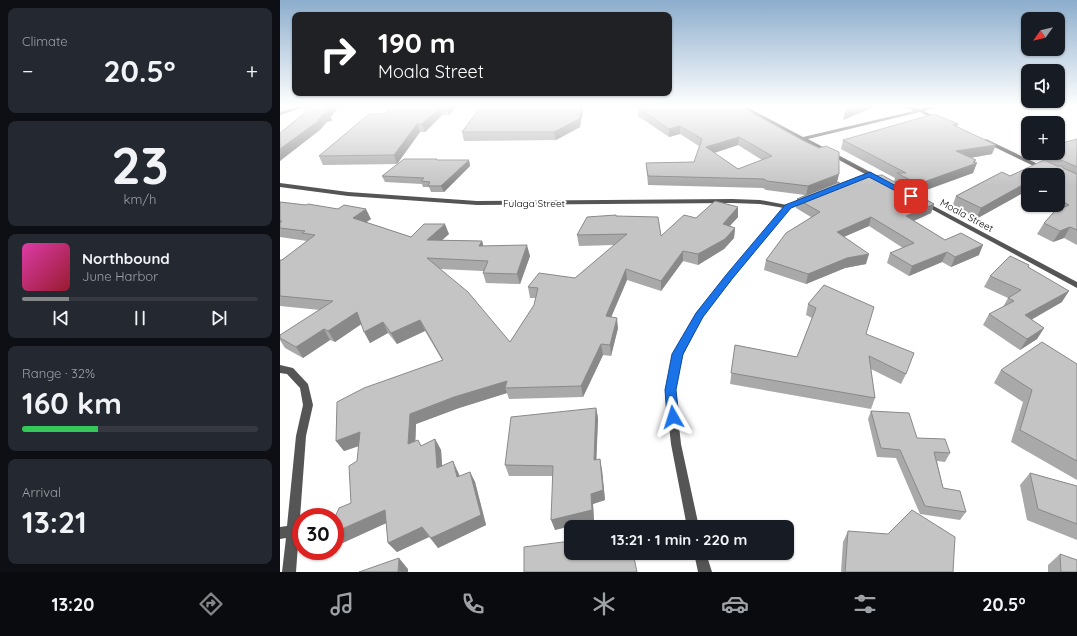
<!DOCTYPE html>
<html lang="en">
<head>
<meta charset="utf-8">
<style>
	:root { --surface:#171b24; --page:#242831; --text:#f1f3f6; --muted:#9ea1a6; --line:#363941; --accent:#858687 }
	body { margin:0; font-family:Quicksand,sans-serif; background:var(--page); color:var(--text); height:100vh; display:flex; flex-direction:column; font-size:15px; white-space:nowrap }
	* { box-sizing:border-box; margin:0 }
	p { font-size:13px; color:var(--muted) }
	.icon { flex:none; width:22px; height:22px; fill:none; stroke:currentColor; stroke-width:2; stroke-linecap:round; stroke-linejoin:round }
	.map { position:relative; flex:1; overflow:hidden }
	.drawer { display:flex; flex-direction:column; gap:8px; padding:8px; background:#0d0f14; width:280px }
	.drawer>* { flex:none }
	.top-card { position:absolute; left:12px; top:12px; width:380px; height:84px; border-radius:8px; box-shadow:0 1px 3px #0004; background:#202124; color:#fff; overflow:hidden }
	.needle { width:26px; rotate:236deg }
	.fabs { position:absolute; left:741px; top:12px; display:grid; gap:8px }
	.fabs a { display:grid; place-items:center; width:44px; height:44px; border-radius:8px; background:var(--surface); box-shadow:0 1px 3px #0004; font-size:20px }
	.speed { position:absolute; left:12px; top:508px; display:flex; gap:8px; font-size:20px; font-weight:700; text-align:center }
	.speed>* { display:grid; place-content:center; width:52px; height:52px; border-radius:50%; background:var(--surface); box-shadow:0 1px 3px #0004; line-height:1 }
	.speed .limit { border:6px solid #d22; background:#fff; color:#111 }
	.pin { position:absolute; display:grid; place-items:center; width:34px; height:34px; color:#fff; margin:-17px; border-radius:8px; box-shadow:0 2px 6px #0006 }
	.me { position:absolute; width:44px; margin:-22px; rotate:354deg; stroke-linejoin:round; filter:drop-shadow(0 0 3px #0008) }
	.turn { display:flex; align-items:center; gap:14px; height:84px; padding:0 20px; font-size:18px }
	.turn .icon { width:52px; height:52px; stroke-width:2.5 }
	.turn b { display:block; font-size:28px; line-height:34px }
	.big { font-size:30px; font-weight:700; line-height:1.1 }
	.drawer .tile { flex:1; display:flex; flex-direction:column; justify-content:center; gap:6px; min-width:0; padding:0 14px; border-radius:8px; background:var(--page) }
	.drawer .dial { align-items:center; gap:0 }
	.dial b { font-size:52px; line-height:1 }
	.song { display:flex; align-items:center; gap:12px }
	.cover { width:48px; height:48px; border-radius:6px; background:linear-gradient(135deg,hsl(320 70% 55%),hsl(350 70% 35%)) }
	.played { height:4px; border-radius:2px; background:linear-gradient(90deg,var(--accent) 20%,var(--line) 20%) }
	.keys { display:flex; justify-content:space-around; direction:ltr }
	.heat { display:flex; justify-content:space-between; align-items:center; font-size:22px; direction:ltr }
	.charge { height:6px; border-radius:3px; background:linear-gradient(90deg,#34c759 32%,var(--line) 0) }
	.trip { position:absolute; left:284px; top:520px; width:230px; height:40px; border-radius:8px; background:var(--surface); box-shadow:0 1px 3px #0004; font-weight:700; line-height:40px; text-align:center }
	.tabs { display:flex; height:64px; justify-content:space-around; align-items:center; background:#090b0e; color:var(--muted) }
	.tabs .icon { width:28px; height:28px }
	.tabs .current { color:var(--accent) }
	.tabs b { font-size:18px; color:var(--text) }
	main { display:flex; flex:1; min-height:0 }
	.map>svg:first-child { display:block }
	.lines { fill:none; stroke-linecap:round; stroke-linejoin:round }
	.lane { fill:#555; fill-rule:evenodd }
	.street { fill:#555; fill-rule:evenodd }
	.wall { fill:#a9a9a9; fill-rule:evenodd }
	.shaded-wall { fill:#898989 }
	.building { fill:#c4c4c4; stroke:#898989; fill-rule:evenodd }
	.route { fill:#1a73e8; stroke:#114b97 }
	.labels { text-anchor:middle; stroke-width:4; stroke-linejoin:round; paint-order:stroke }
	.far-street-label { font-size:10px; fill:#000; stroke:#fff }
</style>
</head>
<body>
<main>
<section class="drawer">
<div class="tile"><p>Climate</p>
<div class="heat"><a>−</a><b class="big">20.5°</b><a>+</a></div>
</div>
<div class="tile dial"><b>23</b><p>km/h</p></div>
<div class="tile">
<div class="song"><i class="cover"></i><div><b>Northbound</b><p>June Harbor</p></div></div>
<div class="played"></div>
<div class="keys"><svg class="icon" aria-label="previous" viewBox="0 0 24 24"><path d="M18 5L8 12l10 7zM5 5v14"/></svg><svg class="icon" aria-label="pause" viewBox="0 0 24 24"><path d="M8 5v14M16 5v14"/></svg><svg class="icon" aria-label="next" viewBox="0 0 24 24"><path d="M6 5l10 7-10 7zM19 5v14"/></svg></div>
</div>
<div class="tile"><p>Range · 32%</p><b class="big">160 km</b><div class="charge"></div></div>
<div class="tile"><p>Arrival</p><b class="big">13:21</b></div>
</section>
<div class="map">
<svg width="797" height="572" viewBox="0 0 797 572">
	<rect width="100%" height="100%" fill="#fff"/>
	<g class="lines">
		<polygon class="lane" points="20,106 28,106 0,115 0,112"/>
		<g class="street">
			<path d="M459,106H465L523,137L634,111L622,106C628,106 635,109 641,109C648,108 654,106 661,106L644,111L661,120L657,121L640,112L528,139L592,173L594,175L575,182L572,180L573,179L585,174Z"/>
			<polygon points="706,139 779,174 780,175 778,177 778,175 772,175 704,142 703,141"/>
			<polygon points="0,183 68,192 197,201 452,199 480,200 507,205 524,199 528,199 528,201 510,208 452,279 423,316 403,355 395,390 401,444 419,527 407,527 391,444 385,390 393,355 416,313 504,208 480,204 452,203 197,205 68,196 0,187"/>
			<polygon points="644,201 797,282 797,288 642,204 641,203"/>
			<polygon points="0,365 13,368 28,384 33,405 26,436 16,572 2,572 6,538 0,539 0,527 7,526 16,436 23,405 20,388 7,374 0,373"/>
			<polygon points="414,553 426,553 432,572 418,572"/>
		</g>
	</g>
	<g class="wall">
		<polygon points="115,106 177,106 169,115 162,115 145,132 140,132 117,164 43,165 39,156"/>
		<path d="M358,106H465L468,108V110L557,183L559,186L614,182L615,178L561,149L563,140L678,124L677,127L712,154L690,158L695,162L693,173L636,194L654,204L651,213L634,221L665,240L699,255L671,267L662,262L629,276L607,263L610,253L623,248L589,226L564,237L586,264L565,268L526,284L484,270L486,260L531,217L516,208L517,199L525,195L486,190L483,188L368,185L366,163L414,162L419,146L400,134L389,137L358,116V108L360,107ZM458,145L482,160L458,169L434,153Z"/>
		<polygon points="300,127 276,140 184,141 182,132"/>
		<polygon points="797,139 797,245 784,238 773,242 757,234 764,223 774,212 761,205 778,205 778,175 748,175 748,198 741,194 696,219 672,207 676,196 730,176 769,162 760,157 762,153 778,153"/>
		<polygon points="157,160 189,160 190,166 164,192 151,192 149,187 143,187 142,184 105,182 102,176"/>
		<polygon points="0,202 91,219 86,222 131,237 169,234 162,240 202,241 203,246 250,256 240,284 206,283 203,273 203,271 160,269 230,342 254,305 256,298 250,298 248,287 295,278 335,245 299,246 297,235 336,216 381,236 416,218 458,207 458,217 450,226 455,228 454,238 444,249 418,265 403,261 381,291 347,280 331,317 338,328 331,356 323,355 303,397 229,399 227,393 179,408 136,424 135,441 142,446 155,439 161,450 162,465 178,472 180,476 190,472 195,482 206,525 158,548 149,537 117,552 108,543 106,523 56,546 55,545 55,517 71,503 77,461 79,446 64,451 56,441 162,360 145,331 117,344 108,333 90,343 81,324 55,342 50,340 23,358 5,348 0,340 0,335 40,310 0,306 0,260 2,260 27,241 0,237"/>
		<polygon points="748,267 782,302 751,319 764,328 757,339 740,350 703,325 709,314 723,307 728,298 704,287 710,276"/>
		<polygon points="544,285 586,334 626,374 621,384 591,369 595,398 591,409 450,384 455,345 517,357 532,318 526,315 528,304"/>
		<polygon points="797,364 797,480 731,442 743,402 714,383 721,370"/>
		<polygon points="316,408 318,418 316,460 322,470 325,500 313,504 314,520 275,530 272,476 229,476 225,465"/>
		<polygon points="591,411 637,438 670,453 665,462 657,461 663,488 686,512 680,520 640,514 616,458 597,457 588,419"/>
		<polygon points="750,473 797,486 797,540 747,520 740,485"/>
		<polygon points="568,531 673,572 561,572 563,542"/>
		<polygon points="780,554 797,572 768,572 768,565"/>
	</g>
	<g class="shaded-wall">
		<polygon points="50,106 59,106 51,117 52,121 47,122 40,130 0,161 0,149 47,109"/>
		<polygon points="168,106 177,106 169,115 166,108"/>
		<polygon points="302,106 304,106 300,127 276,140 274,132"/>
		<polygon points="583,106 597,106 563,120 565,113"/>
		<polygon points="160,108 162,115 145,132 142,124"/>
		<polygon points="137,124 140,132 117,164 114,155"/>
		<polygon points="400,126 400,134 389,137 389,129"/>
		<polygon points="459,137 458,145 425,156 426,147"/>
		<polygon points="716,145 712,154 672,161 676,151"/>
		<polygon points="189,160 190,166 164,192 161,186"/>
		<polygon points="696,160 694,164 697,163 693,173 634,194 638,184"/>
		<polygon points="559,174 557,183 526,196 528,186"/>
		<polygon points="746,183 741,194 696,219 701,208"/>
		<polygon points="654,204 651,213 622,226 626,216"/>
		<polygon points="458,207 458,217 442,234 443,224"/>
		<polygon points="86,209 91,219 78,228 73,218"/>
		<polygon points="591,217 589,226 554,241 557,232"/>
		<polygon points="165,224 169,234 151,250 147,240"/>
		<polygon points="790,227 784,238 773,242 780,231"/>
		<polygon points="455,228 454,238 444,249 418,265 418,254"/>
		<polygon points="202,241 205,251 199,246"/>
		<polygon points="247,245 250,256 240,284 237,274"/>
		<polygon points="703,245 699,255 671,267 675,257"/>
		<polygon points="403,251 403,261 381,291 381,281"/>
		<polygon points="667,252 662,262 629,276 632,266"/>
		<polygon points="589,254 586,264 565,268 526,284 528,274 567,258"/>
		<polygon points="346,269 347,280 327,327 326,316"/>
		<polygon points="789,291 782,302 739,327 745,315"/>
		<polygon points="77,312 83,323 55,342 48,331"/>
		<polygon points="337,318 338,328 331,356 330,345"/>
		<polygon points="140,320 145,331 117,344 111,333"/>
		<polygon points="103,322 108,333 90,343 84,332"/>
		<polygon points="764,328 757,339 740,350 747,339"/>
		<polygon points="44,329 50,340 23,358 16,347"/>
		<polygon points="321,344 323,355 303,397 301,386"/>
		<polygon points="227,381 225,388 227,393 179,408 136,424 135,454 128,444 130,414 174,397"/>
		<polygon points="316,408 318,418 316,471 314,460"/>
		<polygon points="80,432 88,443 64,451 56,441"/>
		<polygon points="155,439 161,450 163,478 157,468"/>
		<polygon points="320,459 322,470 325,500 313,504 314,520 275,530 271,520 311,494"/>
		<polygon points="173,461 178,472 182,488 177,477"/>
		<polygon points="190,472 195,482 206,525 158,548 151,538"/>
		<polygon points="105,510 113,520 56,546 55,545 55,532"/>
		<polygon points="142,527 149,537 117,552 108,543"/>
		<polygon points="119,558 128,569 128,572 118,572"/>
	</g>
	<g class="building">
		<polygon points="25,106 50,106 47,109 48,113 43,114 37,122 0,149 0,133 26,112"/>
		<polygon points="115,106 168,106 166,108 160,108 142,124 137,124 114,155 39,156 89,114 103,114"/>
		<polygon points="201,106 302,106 299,119 274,132 182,132"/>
		<path d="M364,106H465L468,108L465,109L524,141L539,148L546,146L559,152V174L528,186L487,181L484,179L368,176L366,163L414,162L422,139L400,126L389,129L358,108ZM459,137L492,156L458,169L426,147Z"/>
		<polygon points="569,106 583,106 565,113"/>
		<polygon points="654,114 678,124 673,125 716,145 676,151 696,160 693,162 697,163 638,184 617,173 626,173 563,140"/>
		<polygon points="797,139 797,167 772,156 778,153 778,144"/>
		<polygon points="124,159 157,159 157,160 189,160 161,186 148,186 150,182 141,181 144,178 102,176"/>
		<polygon points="764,160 777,166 782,166 783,168 797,174 797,230 790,227 780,231 764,223 775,211 789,205 778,199 778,175 748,175 748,184 746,183 701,208 676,196 722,172 730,176"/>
		<polygon points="602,175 654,204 626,216 665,240 681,233 703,245 675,257 667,252 632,266 610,253 634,243 591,217 557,232 589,254 567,258 528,274 486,260 506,233 540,212 517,199 559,182 559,186 582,177"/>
		<polygon points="435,201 458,207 443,224 455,228 445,239 418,254 403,251 381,281 346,269 326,316 337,318 330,345 321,344 301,386 225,388 227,381 174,397 130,414 128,444 138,440 141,446 155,439 157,468 173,461 177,477 190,472 201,515 151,538 142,527 108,543 105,510 55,532 55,517 59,508 71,503 69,466 77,461 80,432 56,441 57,402 84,388 163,360 140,320 111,333 103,322 84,332 77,312 48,331 44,329 16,347 0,338 0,335 53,301 0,296 0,260 2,260 35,235 22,233 25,231 0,228 0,223 2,221 0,221 0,202 26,205 28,204 58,209 64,205 86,209 73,218 131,237 144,224 165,224 147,240 202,241 199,246 247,245 237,274 203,273 208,261 147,258 188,292 230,342 254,305 258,288 248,287 259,273 295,278 347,234 297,235 307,217 336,215 336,216 378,217 381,236 404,215 416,218"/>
		<polygon points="730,256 749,265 748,267 789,291 745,315 764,328 747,339 709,314 734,301 728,298 741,290 710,276"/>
		<polygon points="544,285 594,307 586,334 634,353 626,374 589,356 595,398 451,373 455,345 517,357 536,308 528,304"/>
		<polygon points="762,342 797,364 797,461 740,430 752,390 721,370"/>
		<polygon points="316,408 314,460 320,459 323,490 311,494 312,510 271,520 273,466 225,465 231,417"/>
		<polygon points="591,411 629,413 637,438 665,439 670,453 654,452 663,488 680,491 686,512 645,506 620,450 601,448"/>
		<polygon points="750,473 797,486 797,524 758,509"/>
		<polygon points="632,510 675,537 673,572 565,572 568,531 608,534"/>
		<polygon points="291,541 291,553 353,553 357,572 244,572 244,547"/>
		<polygon points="780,554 797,560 797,572 781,572"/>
		<polygon points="119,558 118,572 79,572"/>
	</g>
	<linearGradient id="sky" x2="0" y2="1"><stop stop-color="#8cadcc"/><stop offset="0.57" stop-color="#fff"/><stop offset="1" stop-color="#fff" stop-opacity="0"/></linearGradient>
	<rect width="797" height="186" fill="url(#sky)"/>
	<polygon class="route" points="590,172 635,196 634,198 629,198 589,177 511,208 452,279 423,317 403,354 396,390 399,417 397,421 393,422 389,421 387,417 385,390 392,354 416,313 446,275 505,205"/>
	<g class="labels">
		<g class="far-street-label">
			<text x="254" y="207">Fulaga Street</text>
			<text transform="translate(687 215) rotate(28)" y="4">Moala Street</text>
		</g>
	</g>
</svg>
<div class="fabs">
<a><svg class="needle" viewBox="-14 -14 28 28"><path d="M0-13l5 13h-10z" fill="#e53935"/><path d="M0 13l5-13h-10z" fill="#9ea1a6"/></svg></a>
<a><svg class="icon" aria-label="sound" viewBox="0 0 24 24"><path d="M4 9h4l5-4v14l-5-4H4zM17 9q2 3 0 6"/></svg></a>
<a>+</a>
<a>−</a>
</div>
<div class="speed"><div class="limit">30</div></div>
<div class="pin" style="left:631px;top:196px;background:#d93025"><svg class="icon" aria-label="arrive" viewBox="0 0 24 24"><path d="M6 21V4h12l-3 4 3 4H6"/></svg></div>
<svg class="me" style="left:393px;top:417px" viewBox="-20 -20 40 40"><path d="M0-17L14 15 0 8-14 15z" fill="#1a73e8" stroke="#fff" stroke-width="4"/></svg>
<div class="trip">13:21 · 1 min · 220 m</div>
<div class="top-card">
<div class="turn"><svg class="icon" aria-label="right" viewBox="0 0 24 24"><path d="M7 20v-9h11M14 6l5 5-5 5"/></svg><div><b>190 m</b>Moala Street</div></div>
</div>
</div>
</main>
<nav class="tabs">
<b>13:20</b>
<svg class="icon current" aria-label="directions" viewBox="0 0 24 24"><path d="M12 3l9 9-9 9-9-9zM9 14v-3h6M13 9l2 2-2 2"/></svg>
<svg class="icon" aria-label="music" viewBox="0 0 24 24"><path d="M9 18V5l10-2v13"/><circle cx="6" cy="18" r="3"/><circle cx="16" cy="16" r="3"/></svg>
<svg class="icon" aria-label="phone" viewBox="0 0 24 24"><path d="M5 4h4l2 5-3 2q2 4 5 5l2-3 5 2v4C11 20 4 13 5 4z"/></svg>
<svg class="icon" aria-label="climate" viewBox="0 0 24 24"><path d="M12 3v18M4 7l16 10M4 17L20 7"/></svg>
<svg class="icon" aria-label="car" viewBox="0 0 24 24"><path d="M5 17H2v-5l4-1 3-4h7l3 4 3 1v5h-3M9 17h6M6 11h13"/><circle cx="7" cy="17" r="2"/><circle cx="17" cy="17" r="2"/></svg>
<svg class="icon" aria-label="filters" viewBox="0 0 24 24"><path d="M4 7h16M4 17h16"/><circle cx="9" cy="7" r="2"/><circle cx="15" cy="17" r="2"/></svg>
<b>20.5°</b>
</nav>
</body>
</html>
